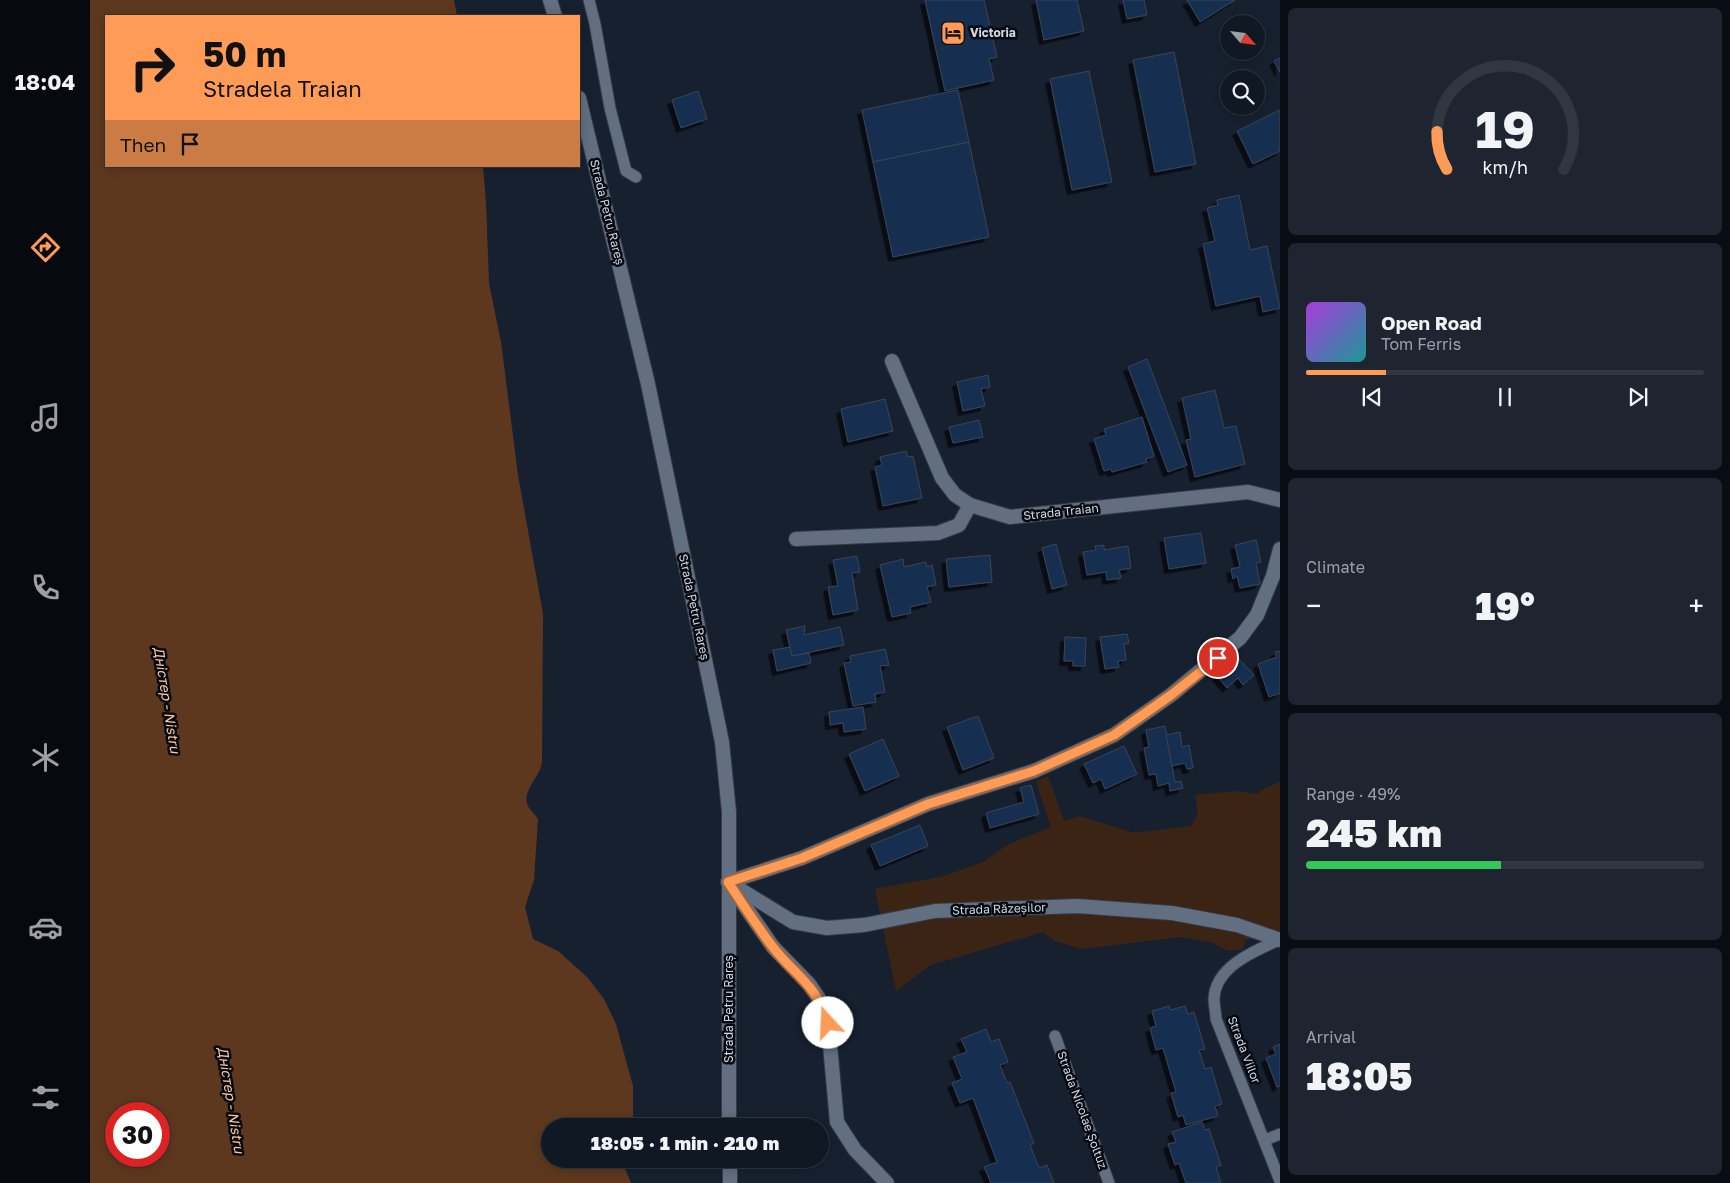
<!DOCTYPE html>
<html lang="en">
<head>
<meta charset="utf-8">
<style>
	:root { --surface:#101823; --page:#1e2530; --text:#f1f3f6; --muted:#9ca0a6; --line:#303741; --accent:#fe9c57 }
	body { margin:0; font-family:"Golos Text",sans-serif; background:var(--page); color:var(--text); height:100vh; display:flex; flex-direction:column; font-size:19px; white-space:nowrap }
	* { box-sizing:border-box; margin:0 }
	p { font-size:16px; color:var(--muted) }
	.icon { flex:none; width:28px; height:28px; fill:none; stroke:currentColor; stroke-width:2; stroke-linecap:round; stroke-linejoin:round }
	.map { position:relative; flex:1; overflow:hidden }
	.drawer { display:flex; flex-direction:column; gap:8px; padding:8px; background:#090d13; width:450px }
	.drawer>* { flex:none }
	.hud { position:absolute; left:15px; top:15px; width:475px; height:152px; border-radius:0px; box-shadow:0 2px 12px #0003,0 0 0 1px var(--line); background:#fe9c57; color:#111; overflow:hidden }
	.needle { width:32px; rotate:118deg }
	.fabs { position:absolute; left:1130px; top:15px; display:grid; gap:10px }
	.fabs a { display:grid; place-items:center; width:45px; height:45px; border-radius:50%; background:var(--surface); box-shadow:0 2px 12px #0003,0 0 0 1px var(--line); font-size:25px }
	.speed { position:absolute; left:15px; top:1102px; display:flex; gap:10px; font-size:25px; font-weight:700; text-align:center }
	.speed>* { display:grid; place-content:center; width:65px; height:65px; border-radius:50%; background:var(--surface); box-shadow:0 2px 12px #0003,0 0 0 1px var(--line); line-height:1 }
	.speed .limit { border:8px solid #d22; background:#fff; color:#111 }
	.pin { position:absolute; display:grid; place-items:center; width:42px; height:42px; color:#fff; margin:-21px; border:2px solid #fff; border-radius:50%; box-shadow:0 1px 5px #0007 }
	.me { position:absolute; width:55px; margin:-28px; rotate:340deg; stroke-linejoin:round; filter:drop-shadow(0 0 4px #0008) }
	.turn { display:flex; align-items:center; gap:18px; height:105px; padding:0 15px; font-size:22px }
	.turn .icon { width:65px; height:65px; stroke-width:2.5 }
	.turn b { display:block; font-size:35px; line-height:42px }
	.then { display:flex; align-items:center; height:48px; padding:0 15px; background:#0003; gap:10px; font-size:19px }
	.big { font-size:38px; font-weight:800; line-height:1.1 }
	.drawer .widget { flex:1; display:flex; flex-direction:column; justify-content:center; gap:8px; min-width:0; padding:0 18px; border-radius:8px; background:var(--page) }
	.drawer .dial { align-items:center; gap:0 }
	.dial svg { height:130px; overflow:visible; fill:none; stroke:var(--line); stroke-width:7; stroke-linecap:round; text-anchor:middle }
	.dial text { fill:var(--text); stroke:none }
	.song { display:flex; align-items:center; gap:15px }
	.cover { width:60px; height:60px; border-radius:8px; background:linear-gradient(135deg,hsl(280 70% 55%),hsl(180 70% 35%)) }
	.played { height:5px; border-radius:2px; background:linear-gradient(90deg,var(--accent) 20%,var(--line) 20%) }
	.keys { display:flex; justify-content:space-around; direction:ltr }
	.heat { display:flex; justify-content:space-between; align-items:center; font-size:28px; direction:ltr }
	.charge { height:8px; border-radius:4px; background:linear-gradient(90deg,#34c759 49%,var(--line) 0) }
	.trip { position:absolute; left:451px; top:1118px; width:288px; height:50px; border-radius:25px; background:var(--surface); box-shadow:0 2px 12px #0003,0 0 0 1px var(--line); font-weight:800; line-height:50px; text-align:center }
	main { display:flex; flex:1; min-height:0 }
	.tab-bar { display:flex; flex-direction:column; width:90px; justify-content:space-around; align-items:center; background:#060a0e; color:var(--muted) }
	.tab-bar .icon { width:35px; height:35px }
	.tab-bar .on { color:var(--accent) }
	.tab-bar b { font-size:22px; color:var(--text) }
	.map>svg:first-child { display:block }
	.green { fill:#3c2414 }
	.water { fill:#5d381e; fill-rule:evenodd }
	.building { fill:#172e4f; stroke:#394556; filter:url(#shadow) }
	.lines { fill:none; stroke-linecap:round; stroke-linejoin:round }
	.service-casing { stroke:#343a48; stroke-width:13 }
	.minor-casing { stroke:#343a48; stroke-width:16 }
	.service { stroke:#626f81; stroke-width:11 }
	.minor { stroke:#626f81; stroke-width:14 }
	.route-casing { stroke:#a56539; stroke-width:12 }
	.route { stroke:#fe9c57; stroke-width:9 }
	.labels { text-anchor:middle; stroke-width:5; stroke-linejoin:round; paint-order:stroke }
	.poi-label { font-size:12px; font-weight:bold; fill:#d0d7e2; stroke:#060a10; text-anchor:start }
	.street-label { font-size:12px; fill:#d0d7e2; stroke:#060a10 }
	.water-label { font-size:14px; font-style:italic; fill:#fdc7a5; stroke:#060a10 }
</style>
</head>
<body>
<main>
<nav class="tab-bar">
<b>18:04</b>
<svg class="icon on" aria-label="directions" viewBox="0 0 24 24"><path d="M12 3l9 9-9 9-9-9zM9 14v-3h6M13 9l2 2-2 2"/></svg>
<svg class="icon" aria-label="music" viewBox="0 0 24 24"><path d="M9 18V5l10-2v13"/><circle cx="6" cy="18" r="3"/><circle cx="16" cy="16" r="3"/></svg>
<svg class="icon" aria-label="phone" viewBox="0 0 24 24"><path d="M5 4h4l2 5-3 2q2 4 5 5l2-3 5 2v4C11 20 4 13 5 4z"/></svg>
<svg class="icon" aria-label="climate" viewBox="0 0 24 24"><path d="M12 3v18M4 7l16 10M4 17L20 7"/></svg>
<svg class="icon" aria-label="car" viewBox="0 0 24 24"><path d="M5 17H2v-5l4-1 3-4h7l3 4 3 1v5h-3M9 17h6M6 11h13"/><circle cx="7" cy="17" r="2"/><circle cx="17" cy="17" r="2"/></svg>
<svg class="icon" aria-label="filters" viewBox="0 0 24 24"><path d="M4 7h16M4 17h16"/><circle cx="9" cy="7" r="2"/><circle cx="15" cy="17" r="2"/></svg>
</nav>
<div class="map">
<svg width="1190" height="1183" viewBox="0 0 1190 1183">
	<defs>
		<filter id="shadow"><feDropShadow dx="-4.5" dy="4.5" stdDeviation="0" flood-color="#0009"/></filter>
	</defs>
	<rect width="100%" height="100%" fill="#16202f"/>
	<polygon class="green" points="958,776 974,821 989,816 1045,833 1101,826 1108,814 1105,795 1146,791 1167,794 1173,789 1190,782 1190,934 1155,940 1153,949 1138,951 1123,943 1091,937 991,949 965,941 953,932 841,965 806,991 785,889 854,876 893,862 917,845 961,827 946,781"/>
	<path class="water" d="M0,0H364L367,16H16V166H393L396,202L399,283L411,342L428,475L453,614L452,762C451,776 431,791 438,806C440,810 445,814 448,819L444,880L435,907L443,939L468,951L498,978L514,999L526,1024L543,1086V1126H460V1159H527L535,1168L541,1183H0ZM26,1114H69V1156H26Z"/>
	<g class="building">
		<polygon points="835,0 894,0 907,57 899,59 904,80 855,91"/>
		<polygon points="946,0 987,0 994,31 954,40"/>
		<polygon points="1033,0 1054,0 1057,15 1037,19"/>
		<polygon points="1097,0 1145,0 1110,22"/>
		<polygon points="1084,52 1106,164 1065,172 1043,60"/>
		<polygon points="1190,58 1190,72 1184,61"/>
		<polygon points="999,71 1022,182 982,190 960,79"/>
		<polygon points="868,90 879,142 783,162 772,110"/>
		<polygon points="608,91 617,119 591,128 582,100"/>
		<polygon points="1190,110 1190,151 1163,164 1147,131"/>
		<polygon points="879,142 899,237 803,257 783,162"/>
		<polygon points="1149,195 1160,250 1177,246 1190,308 1173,312 1170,296 1126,306 1113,244 1125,241 1117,208 1128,205 1127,200"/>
		<polygon points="1057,359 1097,465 1078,472 1038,367"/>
		<polygon points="898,375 900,387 891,389 895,406 873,411 867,382"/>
		<polygon points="1125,390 1134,428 1146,426 1155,464 1105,477 1096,440 1101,439 1092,398"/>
		<polygon points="795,399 803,431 758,442 751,409"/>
		<polygon points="1052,417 1064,456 1056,459 1057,462 1022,472 1021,469 1014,471 1004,439 1016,435 1014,429"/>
		<polygon points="889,420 893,437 863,443 859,427"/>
		<polygon points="816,451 818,457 823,456 832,498 793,506 785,467 792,465 790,457"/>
		<polygon points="1111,533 1116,563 1079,569 1074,538"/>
		<polygon points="1166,540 1171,562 1166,563 1170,584 1150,588 1147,576 1143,579 1141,569 1150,567 1145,545"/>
		<polygon points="966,544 977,585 962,589 952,548"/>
		<polygon points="1014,545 1014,550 1038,546 1041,568 1029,570 1031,578 1017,580 1016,572 997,575 993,552 1006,550 1005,546"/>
		<polygon points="900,555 902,582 859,587 856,559"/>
		<polygon points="767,556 770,572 762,573 768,610 743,615 738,587 748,586 743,560"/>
		<polygon points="813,559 814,567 836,562 837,567 842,565 846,585 837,587 841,602 820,607 821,613 802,617 790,565"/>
		<polygon points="715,626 714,635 750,627 754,645 702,656 696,630"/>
		<polygon points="1037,634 1039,643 1034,644 1036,660 1028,661 1029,667 1015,669 1010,637"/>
		<polygon points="975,637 996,638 995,666 983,666 983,661 974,661"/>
		<polygon points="700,647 702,656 719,653 721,663 687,671 683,650"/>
		<polygon points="795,649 799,665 790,666 795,692 785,694 786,702 763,706 754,663 761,662 760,656"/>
		<polygon points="1190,651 1190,693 1179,697 1168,664 1187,657 1185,652"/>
		<polygon points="1148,658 1164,675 1153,685 1148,678 1137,688 1127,676"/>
		<polygon points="773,707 776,729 754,732 753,723 740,725 739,712"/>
		<polygon points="888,716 904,758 873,770 857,727"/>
		<polygon points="1075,726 1085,782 1091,781 1093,788 1080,791 1079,783 1068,786 1066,774 1059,775 1054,748 1059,747 1056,730"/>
		<polygon points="1090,732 1092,747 1099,745 1103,768 1097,769 1095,763 1082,766 1076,735"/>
		<polygon points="793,739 809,776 775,791 759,754"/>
		<polygon points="1034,746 1047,774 1015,789 1011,779 1003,783 994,764"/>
		<polygon points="941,785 949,814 900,828 896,813 934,802 930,788"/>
		<polygon points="830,825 838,846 790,866 781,845"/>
		<polygon points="1079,1006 1080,1010 1095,1006 1098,1014 1104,1012 1115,1049 1109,1050 1115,1069 1121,1067 1132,1104 1125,1106 1128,1116 1096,1125 1093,1115 1088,1117 1081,1093 1086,1092 1073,1048 1066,1050 1060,1028 1066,1026 1062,1011"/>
		<polygon points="896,1029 901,1042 909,1039 918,1062 910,1065 917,1083 920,1082 944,1143 940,1145 949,1168 957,1165 964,1183 901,1183 894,1167 907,1162 883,1098 870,1103 862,1083 872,1079 863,1057 877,1052 871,1039"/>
		<polygon points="1190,1044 1190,1086 1187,1087 1176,1058 1186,1054 1183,1047"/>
		<polygon points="1112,1122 1115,1130 1119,1129 1131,1165 1126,1167 1131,1183 1096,1183 1089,1163 1085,1165 1078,1144 1086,1142 1082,1132"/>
	</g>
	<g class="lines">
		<g class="service-casing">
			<g id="service">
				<polyline points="499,0 505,24 520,108 536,171 546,177"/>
				<path d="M1189,940C1164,951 1125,967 1124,999C1124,1006 1126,1013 1126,1019L1190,1181"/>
				<polyline points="965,1036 1019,1183"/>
				<polyline points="1175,1140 1190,1134"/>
			</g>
		</g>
		<g class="minor-casing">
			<g id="minor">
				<polyline points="460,0 465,16"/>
				<polyline points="489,98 558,384 632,742 639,812 639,1126"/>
				<polyline points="802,361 852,478 865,495 880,505"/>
				<polyline points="706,539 848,533 869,525 880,505 920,517 1158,492 1190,500"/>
				<polyline points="638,882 712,858 838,804 944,771 1024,735 1081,695 1150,638 1167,615 1183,576 1190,549"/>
				<polyline points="638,882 703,922 737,928 774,925 845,911 987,906 1082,913 1147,925 1190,940"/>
				<polyline points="641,886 683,947 719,984 732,1003 738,1023 747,1122 765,1150 797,1183"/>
				<polyline points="640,1159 640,1183"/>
			</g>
		</g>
		<use href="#service" class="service"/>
		<use href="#minor" class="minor"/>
	</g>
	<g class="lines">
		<g class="route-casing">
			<path id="route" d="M738,1023C725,982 705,976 682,946C666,925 652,903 638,882L712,858L838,804L944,771L1024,735L1081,695L1128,658"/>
		</g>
		<use href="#route" class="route"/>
	</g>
	<defs>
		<g id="hotel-square" transform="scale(1.25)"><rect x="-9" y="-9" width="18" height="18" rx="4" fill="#fe9c57" stroke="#060a10"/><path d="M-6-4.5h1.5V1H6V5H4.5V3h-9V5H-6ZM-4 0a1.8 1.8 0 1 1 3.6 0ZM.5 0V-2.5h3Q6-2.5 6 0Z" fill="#111"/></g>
	</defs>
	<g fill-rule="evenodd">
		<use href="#hotel-square" x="863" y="33"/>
	</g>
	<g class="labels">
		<g class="poi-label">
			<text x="880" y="37">Victoria</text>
		</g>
		<g class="street-label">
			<text transform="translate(517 212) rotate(76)" y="4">Strada Petru Rareș</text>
			<text transform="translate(971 512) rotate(-6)" y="4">Strada Traian</text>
			<text transform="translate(604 607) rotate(78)" y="4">Strada Petru Rareș</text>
			<text transform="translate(909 909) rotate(-2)" y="4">Strada Răzeșilor</text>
			<text transform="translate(639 1009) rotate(-90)" y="4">Strada Petru Rareș</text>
			<text transform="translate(1154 1050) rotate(69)" y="4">Strada Viilor</text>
			<text transform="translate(992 1110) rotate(70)" y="4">Strada Nicolae Șoltuz</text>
		</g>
		<g class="water-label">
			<text transform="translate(77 700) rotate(81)" y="5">Дністер - Nistru</text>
			<text transform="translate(141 1100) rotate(81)" y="5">Дністер - Nistru</text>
		</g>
	</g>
</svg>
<div class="fabs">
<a><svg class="needle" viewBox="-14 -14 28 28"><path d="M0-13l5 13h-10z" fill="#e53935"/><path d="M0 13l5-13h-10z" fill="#9ca0a6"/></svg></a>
<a><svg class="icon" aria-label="search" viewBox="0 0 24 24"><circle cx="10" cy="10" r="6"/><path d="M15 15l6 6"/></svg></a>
</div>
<div class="speed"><div class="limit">30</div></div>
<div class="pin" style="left:1128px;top:658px;background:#d93025"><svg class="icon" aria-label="arrive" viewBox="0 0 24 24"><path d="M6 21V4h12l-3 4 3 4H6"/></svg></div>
<svg class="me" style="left:738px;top:1023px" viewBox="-20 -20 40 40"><circle r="19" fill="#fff"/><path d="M0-13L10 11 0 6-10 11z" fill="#fe9c57"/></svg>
<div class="trip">18:05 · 1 min · 210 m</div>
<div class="hud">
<div class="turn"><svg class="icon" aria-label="right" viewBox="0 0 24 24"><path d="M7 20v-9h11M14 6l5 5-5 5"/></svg><div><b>50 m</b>Stradela Traian</div></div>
<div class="then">Then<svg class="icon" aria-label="arrive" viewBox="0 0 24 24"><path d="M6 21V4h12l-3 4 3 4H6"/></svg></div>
</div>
</div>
<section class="drawer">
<div class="widget dial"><svg viewBox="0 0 100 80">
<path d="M14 69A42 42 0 1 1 86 69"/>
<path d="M14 69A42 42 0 0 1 8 46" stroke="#fe9c57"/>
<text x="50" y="56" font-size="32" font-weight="700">19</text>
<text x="50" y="72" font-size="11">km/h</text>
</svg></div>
<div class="widget">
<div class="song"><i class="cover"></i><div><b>Open Road</b><p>Tom Ferris</p></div></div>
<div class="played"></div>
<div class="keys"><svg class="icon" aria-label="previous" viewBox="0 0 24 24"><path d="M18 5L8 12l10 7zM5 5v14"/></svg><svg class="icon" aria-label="pause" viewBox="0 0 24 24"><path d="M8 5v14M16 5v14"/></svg><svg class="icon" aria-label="next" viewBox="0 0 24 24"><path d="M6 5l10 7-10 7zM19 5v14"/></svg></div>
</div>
<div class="widget"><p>Climate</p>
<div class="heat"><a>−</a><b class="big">19°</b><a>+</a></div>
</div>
<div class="widget"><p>Range · 49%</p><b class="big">245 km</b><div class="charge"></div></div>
<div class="widget"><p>Arrival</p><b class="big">18:05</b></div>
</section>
</main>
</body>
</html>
